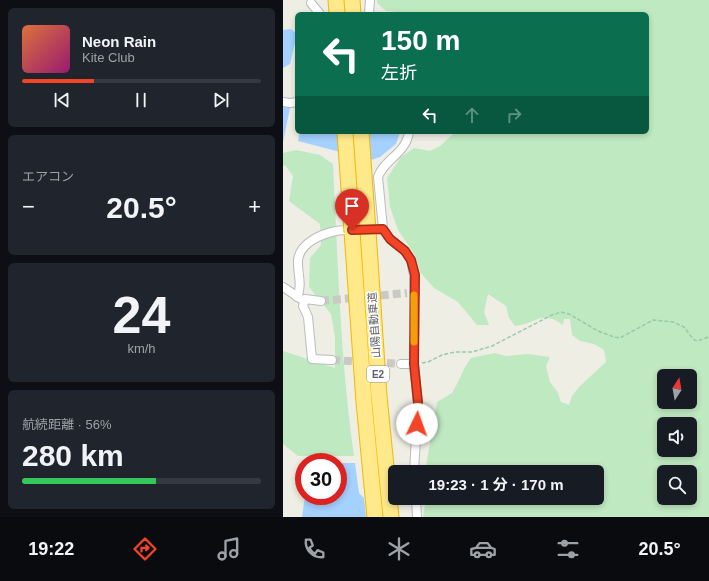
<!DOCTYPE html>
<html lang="ja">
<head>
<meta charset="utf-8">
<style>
  body { margin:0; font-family:Helvetica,"Noto Sans JP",sans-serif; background:#20242c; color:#f1f3f6; height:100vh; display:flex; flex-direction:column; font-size:15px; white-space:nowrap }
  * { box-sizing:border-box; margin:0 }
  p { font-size:13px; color:#9ea1a6 }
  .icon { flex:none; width:22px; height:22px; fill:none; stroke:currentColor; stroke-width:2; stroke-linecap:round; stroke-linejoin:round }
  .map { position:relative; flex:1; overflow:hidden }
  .drawer { display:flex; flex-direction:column; gap:8px; padding:8px; background:#0d0f14; width:283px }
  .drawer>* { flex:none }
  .banner { position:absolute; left:12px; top:12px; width:354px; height:122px; border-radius:6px; box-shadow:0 2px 6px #0003; background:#0b6e4f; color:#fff; overflow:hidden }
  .needle { width:26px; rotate:11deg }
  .fabs { position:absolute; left:374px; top:369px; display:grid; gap:8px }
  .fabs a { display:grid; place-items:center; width:40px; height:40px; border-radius:6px; background:#171b24; box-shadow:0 2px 6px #0003; font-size:20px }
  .speed { position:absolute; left:12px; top:453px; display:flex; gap:8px; font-size:20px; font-weight:700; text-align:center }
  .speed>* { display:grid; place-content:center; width:52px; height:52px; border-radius:50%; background:#171b24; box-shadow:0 2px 6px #0003; line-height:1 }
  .speed .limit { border:6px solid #d22; background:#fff; color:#111 }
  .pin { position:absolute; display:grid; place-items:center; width:34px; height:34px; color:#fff; margin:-41px -17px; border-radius:50% 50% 50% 0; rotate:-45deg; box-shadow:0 0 4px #0007 }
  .pin .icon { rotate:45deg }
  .me { position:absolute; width:44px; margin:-22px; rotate:3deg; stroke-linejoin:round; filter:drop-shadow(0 0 3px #0008) }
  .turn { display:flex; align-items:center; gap:14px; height:84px; padding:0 20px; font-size:18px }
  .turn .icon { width:52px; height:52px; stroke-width:2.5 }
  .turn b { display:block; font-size:28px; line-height:34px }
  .lanes { display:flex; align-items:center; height:38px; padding:0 20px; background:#0003; justify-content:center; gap:20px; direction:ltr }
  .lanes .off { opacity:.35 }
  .big { font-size:30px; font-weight:700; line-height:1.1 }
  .drawer .tile { flex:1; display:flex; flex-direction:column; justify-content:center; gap:6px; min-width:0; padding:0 14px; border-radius:6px; background:#20242c }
  .drawer .dial { align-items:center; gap:0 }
  .dial b { font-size:52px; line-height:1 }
  .song { display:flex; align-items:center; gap:12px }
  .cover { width:48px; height:48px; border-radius:6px; background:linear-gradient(135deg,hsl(20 70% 55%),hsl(320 70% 35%)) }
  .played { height:4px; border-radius:2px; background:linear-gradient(90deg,#f44325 30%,#363941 30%) }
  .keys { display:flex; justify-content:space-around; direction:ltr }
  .heat { display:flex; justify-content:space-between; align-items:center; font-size:22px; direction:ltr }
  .charge { height:6px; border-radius:3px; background:linear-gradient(90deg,#34c759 56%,#363941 0) }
  .trip { position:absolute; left:105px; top:465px; width:216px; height:40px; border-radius:6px; background:#171b24; box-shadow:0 2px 6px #0003; font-weight:700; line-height:40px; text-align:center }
  .tab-bar { display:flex; height:64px; justify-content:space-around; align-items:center; background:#090b0e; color:#9ea1a6 }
  .tab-bar .icon { width:28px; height:28px }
  .tab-bar .selected { color:#f44325 }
  .tab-bar b { font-size:18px; color:#f1f3f6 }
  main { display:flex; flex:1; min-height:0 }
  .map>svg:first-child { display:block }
  .green { fill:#bfe9c1; fill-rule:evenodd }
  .water { fill:#a4d1ff }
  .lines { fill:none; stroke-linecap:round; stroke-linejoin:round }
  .street-tunnel { stroke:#cacac4; stroke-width:8; stroke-dasharray:8 4; stroke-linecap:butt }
  .street-casing { stroke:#b9bbc1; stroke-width:10 }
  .highway-casing { stroke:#f3b800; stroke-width:17 }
  .path { stroke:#97caa9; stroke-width:1.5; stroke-dasharray:4 2; stroke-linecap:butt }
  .street { stroke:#fff; stroke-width:8 }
  .highway { stroke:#ffe98b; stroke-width:15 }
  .highway-bridge-casing { stroke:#f3b800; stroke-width:17; stroke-linecap:butt }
  .highway-bridge { stroke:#ffe98b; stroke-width:15 }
  .route-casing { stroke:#9f2c18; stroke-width:10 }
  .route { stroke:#f44325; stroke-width:7 }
  .slow { stroke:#f59e0b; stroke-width:7 }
  .labels { text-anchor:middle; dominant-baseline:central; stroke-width:3; stroke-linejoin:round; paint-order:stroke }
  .shield { fill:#fff; stroke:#8d8f93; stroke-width:1 }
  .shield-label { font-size:10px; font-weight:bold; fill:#5c5f65 }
  .street-label { font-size:11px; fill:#5c5f65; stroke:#fff }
</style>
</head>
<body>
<main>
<section class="drawer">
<div class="tile">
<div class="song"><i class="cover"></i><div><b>Neon Rain</b><p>Kite Club</p></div></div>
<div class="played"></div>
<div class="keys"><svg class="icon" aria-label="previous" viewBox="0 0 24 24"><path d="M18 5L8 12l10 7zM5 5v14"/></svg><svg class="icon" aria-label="pause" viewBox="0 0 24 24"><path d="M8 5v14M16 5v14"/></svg><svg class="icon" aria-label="next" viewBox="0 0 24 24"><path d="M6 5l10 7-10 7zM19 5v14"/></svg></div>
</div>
<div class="tile"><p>エアコン</p>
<div class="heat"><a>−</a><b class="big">20.5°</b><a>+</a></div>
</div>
<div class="tile dial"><b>24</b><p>km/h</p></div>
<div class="tile"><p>航続距離 · 56%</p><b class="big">280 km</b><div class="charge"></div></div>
</section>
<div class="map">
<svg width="426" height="517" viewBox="0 0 426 517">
  <rect width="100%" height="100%" fill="#efeee4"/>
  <g class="green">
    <path d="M94,0H426V517H140L143,498H314V472H144L143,466L154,402L169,393L175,382L182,367L188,358L212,353L223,356L245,354L267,357L263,366L267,382L274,391L278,402L286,405L289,396L296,387L323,362L321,350L311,344L297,341L289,335L287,319H281L280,325C258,309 253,324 232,326L226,318L223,306L205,294L201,312L206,325H194L175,302L151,288L137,272L132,255L115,230L107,207L104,178L118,157L131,148L147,151L157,146L172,132H364V14H139L103,11L94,3ZM381,376H407V402H381ZM381,424H407V450H381ZM381,472H407V498H381Z"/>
    <path d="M13,150L37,155L50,164C55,261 57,359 71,456H15L0,444V351L52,368V337L48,314L26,287L27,258L38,245L37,224L6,201L10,176L2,165L0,166V153Z"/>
  </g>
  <g class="water">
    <polygon points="8,29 14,34 7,64 0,68 0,30"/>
    <polygon points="0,106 7,108 0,142"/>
    <polygon points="17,132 117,132 113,144 97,157 88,160 15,141"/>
    <polygon points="55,463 72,463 76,493 81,498 83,517 19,517 22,496 55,496"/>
  </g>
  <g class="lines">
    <g class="street-tunnel">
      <polyline points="38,301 124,293"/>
      <polyline points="49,360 80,362"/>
      <polyline points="92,362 118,364"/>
    </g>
    <g class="street-casing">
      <g id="street">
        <polyline points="28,3 37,14"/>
        <polyline points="86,14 87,0"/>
        <polyline points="0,102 7,103 14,102"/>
        <path d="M126,132C123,154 101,159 95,177L100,229L107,239L122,251L128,260L131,275V364L135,403L131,472"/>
        <polyline points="0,287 18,299"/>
        <path d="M14,297C20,285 14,272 15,260C17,243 38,234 53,231C58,230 65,230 71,230"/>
        <polyline points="38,301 22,299 20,306 25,317 29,359 49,360"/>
        <polyline points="118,364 131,364"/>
        <polyline points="133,498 134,517"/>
      </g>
    </g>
    <g class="highway-casing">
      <g id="highway">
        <polyline points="53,0 54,14"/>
        <polyline points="69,0 70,14"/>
        <polyline points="85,231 96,396 108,517"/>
        <polyline points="69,232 81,402 92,517"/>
      </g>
    </g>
    <polyline class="path" points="139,363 145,362 159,355 172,352 189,352 209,346 269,315 278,312 286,314 315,331 331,337 337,338 370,320 390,322 401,327 410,339 414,341 426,337"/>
    <use href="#street" class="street"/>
    <use href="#highway" class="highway"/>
    <g class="highway-bridge-casing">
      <g id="highway-bridge">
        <polyline points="62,132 69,232"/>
        <polyline points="78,132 85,231"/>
      </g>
    </g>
    <use href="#highway-bridge" class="highway-bridge"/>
  </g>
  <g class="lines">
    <g class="route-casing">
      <polyline id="route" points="69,230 100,229 107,239 122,251 128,260 132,275 131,364 135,403 134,424"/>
    </g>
    <use href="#route" class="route"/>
    <polyline class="slow" points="131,342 131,295"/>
  </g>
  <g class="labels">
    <rect class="shield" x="84" y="366" width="22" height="16" rx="3"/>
    <g class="shield-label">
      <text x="95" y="374">E2</text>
    </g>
    <g class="street-label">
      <text transform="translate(91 325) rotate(-94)">山陽自動車道</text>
    </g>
  </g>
</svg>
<div class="fabs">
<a><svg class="needle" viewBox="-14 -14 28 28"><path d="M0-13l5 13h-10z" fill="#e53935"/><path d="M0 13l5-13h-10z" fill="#9ea1a6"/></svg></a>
<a><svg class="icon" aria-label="sound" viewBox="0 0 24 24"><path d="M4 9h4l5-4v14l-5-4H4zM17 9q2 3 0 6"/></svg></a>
<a><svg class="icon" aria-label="search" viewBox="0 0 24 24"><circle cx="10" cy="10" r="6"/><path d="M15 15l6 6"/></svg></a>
</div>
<div class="speed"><div class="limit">30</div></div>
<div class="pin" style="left:69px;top:230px;background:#d93025"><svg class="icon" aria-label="arrive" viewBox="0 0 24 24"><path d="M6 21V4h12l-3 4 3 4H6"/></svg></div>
<svg class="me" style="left:134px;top:424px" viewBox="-20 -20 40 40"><circle r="19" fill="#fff"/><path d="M0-13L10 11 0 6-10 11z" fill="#f44325"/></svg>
<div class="trip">19:23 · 1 分 · 170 m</div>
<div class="banner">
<div class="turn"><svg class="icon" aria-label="left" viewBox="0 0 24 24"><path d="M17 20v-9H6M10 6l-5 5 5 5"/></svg><div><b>150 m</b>左折</div></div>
<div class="lanes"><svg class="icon" aria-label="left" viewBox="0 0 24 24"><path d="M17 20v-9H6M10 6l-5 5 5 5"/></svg><svg class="icon off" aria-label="ahead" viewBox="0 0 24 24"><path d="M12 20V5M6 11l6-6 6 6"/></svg><svg class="icon off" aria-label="right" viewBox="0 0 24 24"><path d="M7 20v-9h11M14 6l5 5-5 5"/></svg></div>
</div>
</div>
</main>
<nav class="tab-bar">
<b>19:22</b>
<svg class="icon selected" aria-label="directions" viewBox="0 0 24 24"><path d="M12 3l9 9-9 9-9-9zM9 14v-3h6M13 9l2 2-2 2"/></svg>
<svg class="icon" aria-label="music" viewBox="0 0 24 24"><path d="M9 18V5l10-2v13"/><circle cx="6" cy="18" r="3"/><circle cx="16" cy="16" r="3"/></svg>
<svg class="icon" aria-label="phone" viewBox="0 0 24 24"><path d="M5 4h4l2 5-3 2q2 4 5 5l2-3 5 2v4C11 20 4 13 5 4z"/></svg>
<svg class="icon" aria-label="climate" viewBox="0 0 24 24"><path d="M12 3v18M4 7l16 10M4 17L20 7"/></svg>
<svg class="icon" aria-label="car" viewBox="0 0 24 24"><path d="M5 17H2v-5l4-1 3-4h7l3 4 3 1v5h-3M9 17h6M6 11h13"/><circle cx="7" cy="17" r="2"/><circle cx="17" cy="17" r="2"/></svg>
<svg class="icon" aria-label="filters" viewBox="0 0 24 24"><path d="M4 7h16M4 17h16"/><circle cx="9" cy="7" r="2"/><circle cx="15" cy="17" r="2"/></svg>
<b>20.5°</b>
</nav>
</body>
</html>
